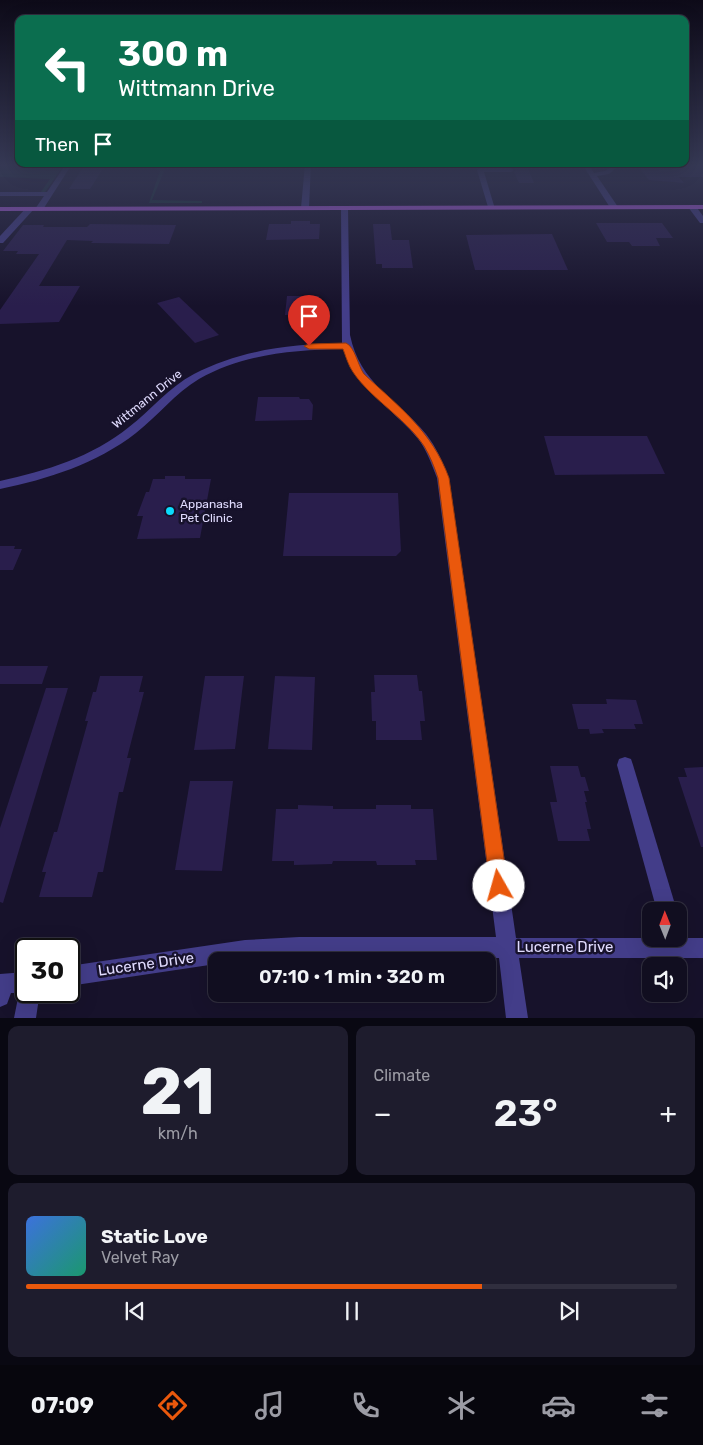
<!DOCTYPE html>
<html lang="en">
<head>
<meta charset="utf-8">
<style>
  body { margin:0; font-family:Rubik,sans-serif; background:#1e1c2d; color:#f1f3f6; height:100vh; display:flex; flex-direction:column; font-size:19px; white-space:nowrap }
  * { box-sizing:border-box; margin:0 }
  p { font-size:16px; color:#9c9ca5 }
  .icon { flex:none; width:28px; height:28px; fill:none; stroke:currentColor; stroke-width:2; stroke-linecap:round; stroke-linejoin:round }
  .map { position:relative; height:1018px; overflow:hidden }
  .panel { display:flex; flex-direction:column; gap:8px; padding:8px; background:#090812; flex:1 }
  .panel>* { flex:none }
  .top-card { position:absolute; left:15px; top:15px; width:674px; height:152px; border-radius:10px; box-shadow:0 5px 20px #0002,0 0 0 1px #302e3e; background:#0b6e4f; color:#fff; overflow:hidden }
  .needle { width:32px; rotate:359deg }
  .buttons { position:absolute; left:642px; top:902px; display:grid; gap:10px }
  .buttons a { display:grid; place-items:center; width:45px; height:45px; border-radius:10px; background:#110e20; box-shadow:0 5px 20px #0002,0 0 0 1px #302e3e; font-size:25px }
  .speed { position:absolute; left:15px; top:938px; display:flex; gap:10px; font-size:25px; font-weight:700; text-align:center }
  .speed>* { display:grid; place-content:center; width:65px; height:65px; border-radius:50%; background:#110e20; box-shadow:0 5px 20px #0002,0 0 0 1px #302e3e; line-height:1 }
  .speed .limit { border:2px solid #111; border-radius:8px; background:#fff; color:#111 }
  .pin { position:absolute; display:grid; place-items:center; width:42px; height:42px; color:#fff; margin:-51px -21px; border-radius:50% 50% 50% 0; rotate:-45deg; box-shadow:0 0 5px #0007 }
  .pin .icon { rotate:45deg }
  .me { position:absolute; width:55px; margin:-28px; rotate:353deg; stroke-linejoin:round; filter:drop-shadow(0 0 4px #0008) }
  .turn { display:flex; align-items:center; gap:18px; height:105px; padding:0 20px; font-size:22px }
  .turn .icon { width:65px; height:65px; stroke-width:2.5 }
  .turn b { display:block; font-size:35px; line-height:42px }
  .then { display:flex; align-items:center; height:48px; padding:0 20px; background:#0003; gap:10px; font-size:19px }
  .big { font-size:38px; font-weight:600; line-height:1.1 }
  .panel .tile { flex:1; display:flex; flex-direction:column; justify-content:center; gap:8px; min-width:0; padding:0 18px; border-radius:10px; background:#1e1c2d }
  .panel .dial { align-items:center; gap:0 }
  .dial b { font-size:65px; line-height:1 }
  .song { display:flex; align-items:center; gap:15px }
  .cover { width:60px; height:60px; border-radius:8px; background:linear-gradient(135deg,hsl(220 70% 55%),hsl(160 70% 35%)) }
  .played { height:5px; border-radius:2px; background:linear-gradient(90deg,#ea580c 70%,#302e3e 70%) }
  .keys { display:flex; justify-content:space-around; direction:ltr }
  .heat { display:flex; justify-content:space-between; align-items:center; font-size:28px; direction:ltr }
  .panel .tiles { flex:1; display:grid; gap:8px; grid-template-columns:1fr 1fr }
  .tile:last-child { grid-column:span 2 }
  .trip { position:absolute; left:208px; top:952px; width:288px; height:50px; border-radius:10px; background:#110e20; box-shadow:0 5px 20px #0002,0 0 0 1px #302e3e; font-weight:600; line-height:50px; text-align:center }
  .dock { display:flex; height:80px; justify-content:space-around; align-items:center; background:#07060d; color:#9c9ca5 }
  .dock .icon { width:35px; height:35px }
  .dock .on { color:#ea580c }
  .dock b { font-size:22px; color:#f1f3f6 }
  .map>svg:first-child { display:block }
  .green { fill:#153535 }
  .building { fill:#291e4c }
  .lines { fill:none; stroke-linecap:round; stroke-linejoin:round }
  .minor { fill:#433d89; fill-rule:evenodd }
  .major { fill:#c965fd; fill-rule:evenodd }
  .route { fill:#ea580c; stroke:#983908 }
  .poi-dot { fill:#0bdbfc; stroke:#17122b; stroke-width:2 }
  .labels { text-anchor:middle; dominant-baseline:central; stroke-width:5; stroke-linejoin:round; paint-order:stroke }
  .street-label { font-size:12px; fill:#e1dcff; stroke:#17122b }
  .poi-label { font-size:12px; fill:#e1dcff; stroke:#17122b; text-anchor:start }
  .near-street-label { font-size:15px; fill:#e1dcff; stroke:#17122b }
</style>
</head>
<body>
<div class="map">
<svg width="703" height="1018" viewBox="0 0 703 1018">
  <rect width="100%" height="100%" fill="#17122b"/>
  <g class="green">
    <polygon points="4,164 37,164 36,166 61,169 45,192 41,192 50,179 0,177 0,169"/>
    <polygon points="158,164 167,164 152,200 202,201 202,203 149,203 160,171 156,170"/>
  </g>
  <g class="building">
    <polygon points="85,164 106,164 90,189 69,189"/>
    <polygon points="636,164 703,164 703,177 679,177 684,183 649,180"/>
    <polygon points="512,166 527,166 534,183 519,183 514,172 516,169"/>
    <polygon points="291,221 310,221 310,224 320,224 319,239 266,240 269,224 291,224"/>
    <polygon points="596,223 662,223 673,238 656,238 660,246 632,246 629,242 607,242"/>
    <polygon points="90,224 176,225 169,244 91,243 93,241 67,240 39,286 80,286 59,322 0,324 0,310 39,254 16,254 18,251 3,251 23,225 44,225 43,227 87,227"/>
    <polygon points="373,224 390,224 392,240 409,240 413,268 382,268 382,264 376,264"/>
    <polygon points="552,234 568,270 475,270 466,235"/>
    <polygon points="287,296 319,296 318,314 285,315"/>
    <polygon points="179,297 197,314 219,335 195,343 157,303"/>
    <polygon points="258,397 299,397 300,399 309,399 313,405 312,420 255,421"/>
    <polygon points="544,436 647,436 665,474 555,475"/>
    <polygon points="165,476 185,476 185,479 211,479 200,538 137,539 143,516 137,516 146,492 149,492 153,479 165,479"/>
    <polygon points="289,493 398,493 401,551 396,556 283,556"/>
    <polygon points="0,546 15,546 14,549 22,549 13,570 0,570"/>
    <polygon points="0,666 48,666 42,684 0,684"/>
    <polygon points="374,675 417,675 419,691 422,691 425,721 420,721 422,740 376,740 376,721 372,721 371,692 375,692"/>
    <polygon points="100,676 143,676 139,692 144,692 127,758 131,758 123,792 119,792 103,872 98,872 92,897 39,897 46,872 42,872 54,832 57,832 88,721 85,721 93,692 96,692"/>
    <polygon points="205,676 244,676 235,749 194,750"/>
    <polygon points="275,676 315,677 312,750 268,749"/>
    <polygon points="46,688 68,688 3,903 0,902 0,828"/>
    <polygon points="606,699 636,700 643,724 634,724 636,729 602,729 604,733 590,734 589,729 578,729 572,704 607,704"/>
    <polygon points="550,766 578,766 581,777 585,777 589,791 584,791 587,802 585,802 591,829 587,829 590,841 558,841 550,802 557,802"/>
    <polygon points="703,767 703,847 701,847 678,777 687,777 684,768"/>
    <polygon points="190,781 233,781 222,871 175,870"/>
    <polygon points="298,805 333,806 333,809 376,809 376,805 411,805 411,809 433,809 437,860 415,860 416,865 377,865 376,861 333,861 332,864 294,865 294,861 272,861 276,809 298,809"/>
  </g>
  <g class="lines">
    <g class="minor">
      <polygon points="66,164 72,164 42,211 35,209 44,196 0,196 0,192 47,192"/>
      <polygon points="305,164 311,164 309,208 305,210 301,208"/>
      <polygon points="582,164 588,164 594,173 605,171 611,167 610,164 616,164 617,167 609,174 597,176 618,207 617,209 611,209"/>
      <polygon points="480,168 511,168 514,170 511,172 484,172 495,209 488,207 477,170"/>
      <polygon points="689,205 695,205 703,216 703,223 700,223 688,207"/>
      <path d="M341,206L348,208L350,335C360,384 396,398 426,434C436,447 443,462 449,478L516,938H703V958H519L528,1018H506L499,958L299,957L216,961V964L69,986V966L245,940L299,937H496L437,478C432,465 427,451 419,440C394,409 356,388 343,349C293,350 243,354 199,379C175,393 158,416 136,433C96,464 48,479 0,489V481C46,471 92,457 129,427C151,410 169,387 194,374C240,350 291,344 342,343Z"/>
      <polygon points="27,207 34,209 3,243 0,243 0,236"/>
      <polygon points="625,757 631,759 633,765 677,911 657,911 617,765 619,759"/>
      <polygon points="26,972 26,991 40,991 36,1018 14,1018 19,993 11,993 7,1004 0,1007 0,974"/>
    </g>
    <polygon class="major" points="703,205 703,209 0,211 0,207"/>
  </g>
  <linearGradient id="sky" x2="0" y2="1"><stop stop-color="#0d0a18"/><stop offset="0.54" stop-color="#363955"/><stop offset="1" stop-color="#363955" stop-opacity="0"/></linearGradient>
  <rect width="703" height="306" fill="url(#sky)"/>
  <path class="route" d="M346,343C355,347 358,366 364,374C399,407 432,431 449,478L508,886L505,892L499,894L493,892L490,886L438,478C434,466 430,456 424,446C405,417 365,395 350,367C347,361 345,354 343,349H309L304,346L309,344Z"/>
  <circle class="poi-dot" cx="170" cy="511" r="5"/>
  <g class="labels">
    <g class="street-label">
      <text transform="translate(147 399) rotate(-39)">Wittmann Drive</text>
    </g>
    <g class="poi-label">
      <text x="180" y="504">Appanasha<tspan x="180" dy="14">Pet Clinic</tspan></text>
    </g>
    <g class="near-street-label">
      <text x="565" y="947">Lucerne Drive</text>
      <text transform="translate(146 964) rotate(-8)">Lucerne Drive</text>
    </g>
  </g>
</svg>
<div class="buttons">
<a><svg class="needle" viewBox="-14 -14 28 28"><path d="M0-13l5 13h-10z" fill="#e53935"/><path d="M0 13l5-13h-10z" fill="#9c9ca5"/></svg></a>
<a><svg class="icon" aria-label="sound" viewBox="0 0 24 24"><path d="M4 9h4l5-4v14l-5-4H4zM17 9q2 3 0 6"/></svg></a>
</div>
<div class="speed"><div class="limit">30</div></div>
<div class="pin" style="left:309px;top:346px;background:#d93025"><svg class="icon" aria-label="arrive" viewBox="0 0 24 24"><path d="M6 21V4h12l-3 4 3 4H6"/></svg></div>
<svg class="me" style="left:499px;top:886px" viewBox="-20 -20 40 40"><circle r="19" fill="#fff"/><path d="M0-13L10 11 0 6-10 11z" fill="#ea580c"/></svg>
<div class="trip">07:10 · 1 min · 320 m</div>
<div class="top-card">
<div class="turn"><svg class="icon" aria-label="left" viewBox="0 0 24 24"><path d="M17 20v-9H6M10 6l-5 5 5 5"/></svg><div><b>300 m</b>Wittmann Drive</div></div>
<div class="then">Then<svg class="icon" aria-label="arrive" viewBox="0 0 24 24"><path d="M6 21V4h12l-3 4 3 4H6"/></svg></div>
</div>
</div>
<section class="panel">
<div class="tiles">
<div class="tile dial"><b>21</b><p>km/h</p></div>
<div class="tile"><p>Climate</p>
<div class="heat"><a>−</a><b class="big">23°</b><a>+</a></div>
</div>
<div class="tile">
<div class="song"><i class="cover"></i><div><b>Static Love</b><p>Velvet Ray</p></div></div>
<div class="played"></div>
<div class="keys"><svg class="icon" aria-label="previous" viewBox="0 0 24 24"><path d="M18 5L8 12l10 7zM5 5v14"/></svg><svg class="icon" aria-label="pause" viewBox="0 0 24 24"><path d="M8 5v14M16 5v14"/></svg><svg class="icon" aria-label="next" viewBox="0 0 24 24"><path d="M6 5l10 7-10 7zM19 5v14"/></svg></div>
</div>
</div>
</section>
<nav class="dock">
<b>07:09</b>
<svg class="icon on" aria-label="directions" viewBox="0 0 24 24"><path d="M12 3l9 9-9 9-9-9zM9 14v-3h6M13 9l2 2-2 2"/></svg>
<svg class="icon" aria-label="music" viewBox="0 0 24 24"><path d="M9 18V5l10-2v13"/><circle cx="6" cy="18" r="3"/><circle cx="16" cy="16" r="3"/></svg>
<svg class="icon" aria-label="phone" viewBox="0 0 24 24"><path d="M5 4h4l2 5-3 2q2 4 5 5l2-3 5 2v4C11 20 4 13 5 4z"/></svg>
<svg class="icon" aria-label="climate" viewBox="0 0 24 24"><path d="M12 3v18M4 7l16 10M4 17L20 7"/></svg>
<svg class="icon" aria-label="car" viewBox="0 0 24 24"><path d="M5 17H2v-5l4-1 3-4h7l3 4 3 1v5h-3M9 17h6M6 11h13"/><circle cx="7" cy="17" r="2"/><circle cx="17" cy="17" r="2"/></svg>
<svg class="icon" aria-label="filters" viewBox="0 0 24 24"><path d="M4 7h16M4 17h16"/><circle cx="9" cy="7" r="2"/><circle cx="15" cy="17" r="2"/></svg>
</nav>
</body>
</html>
